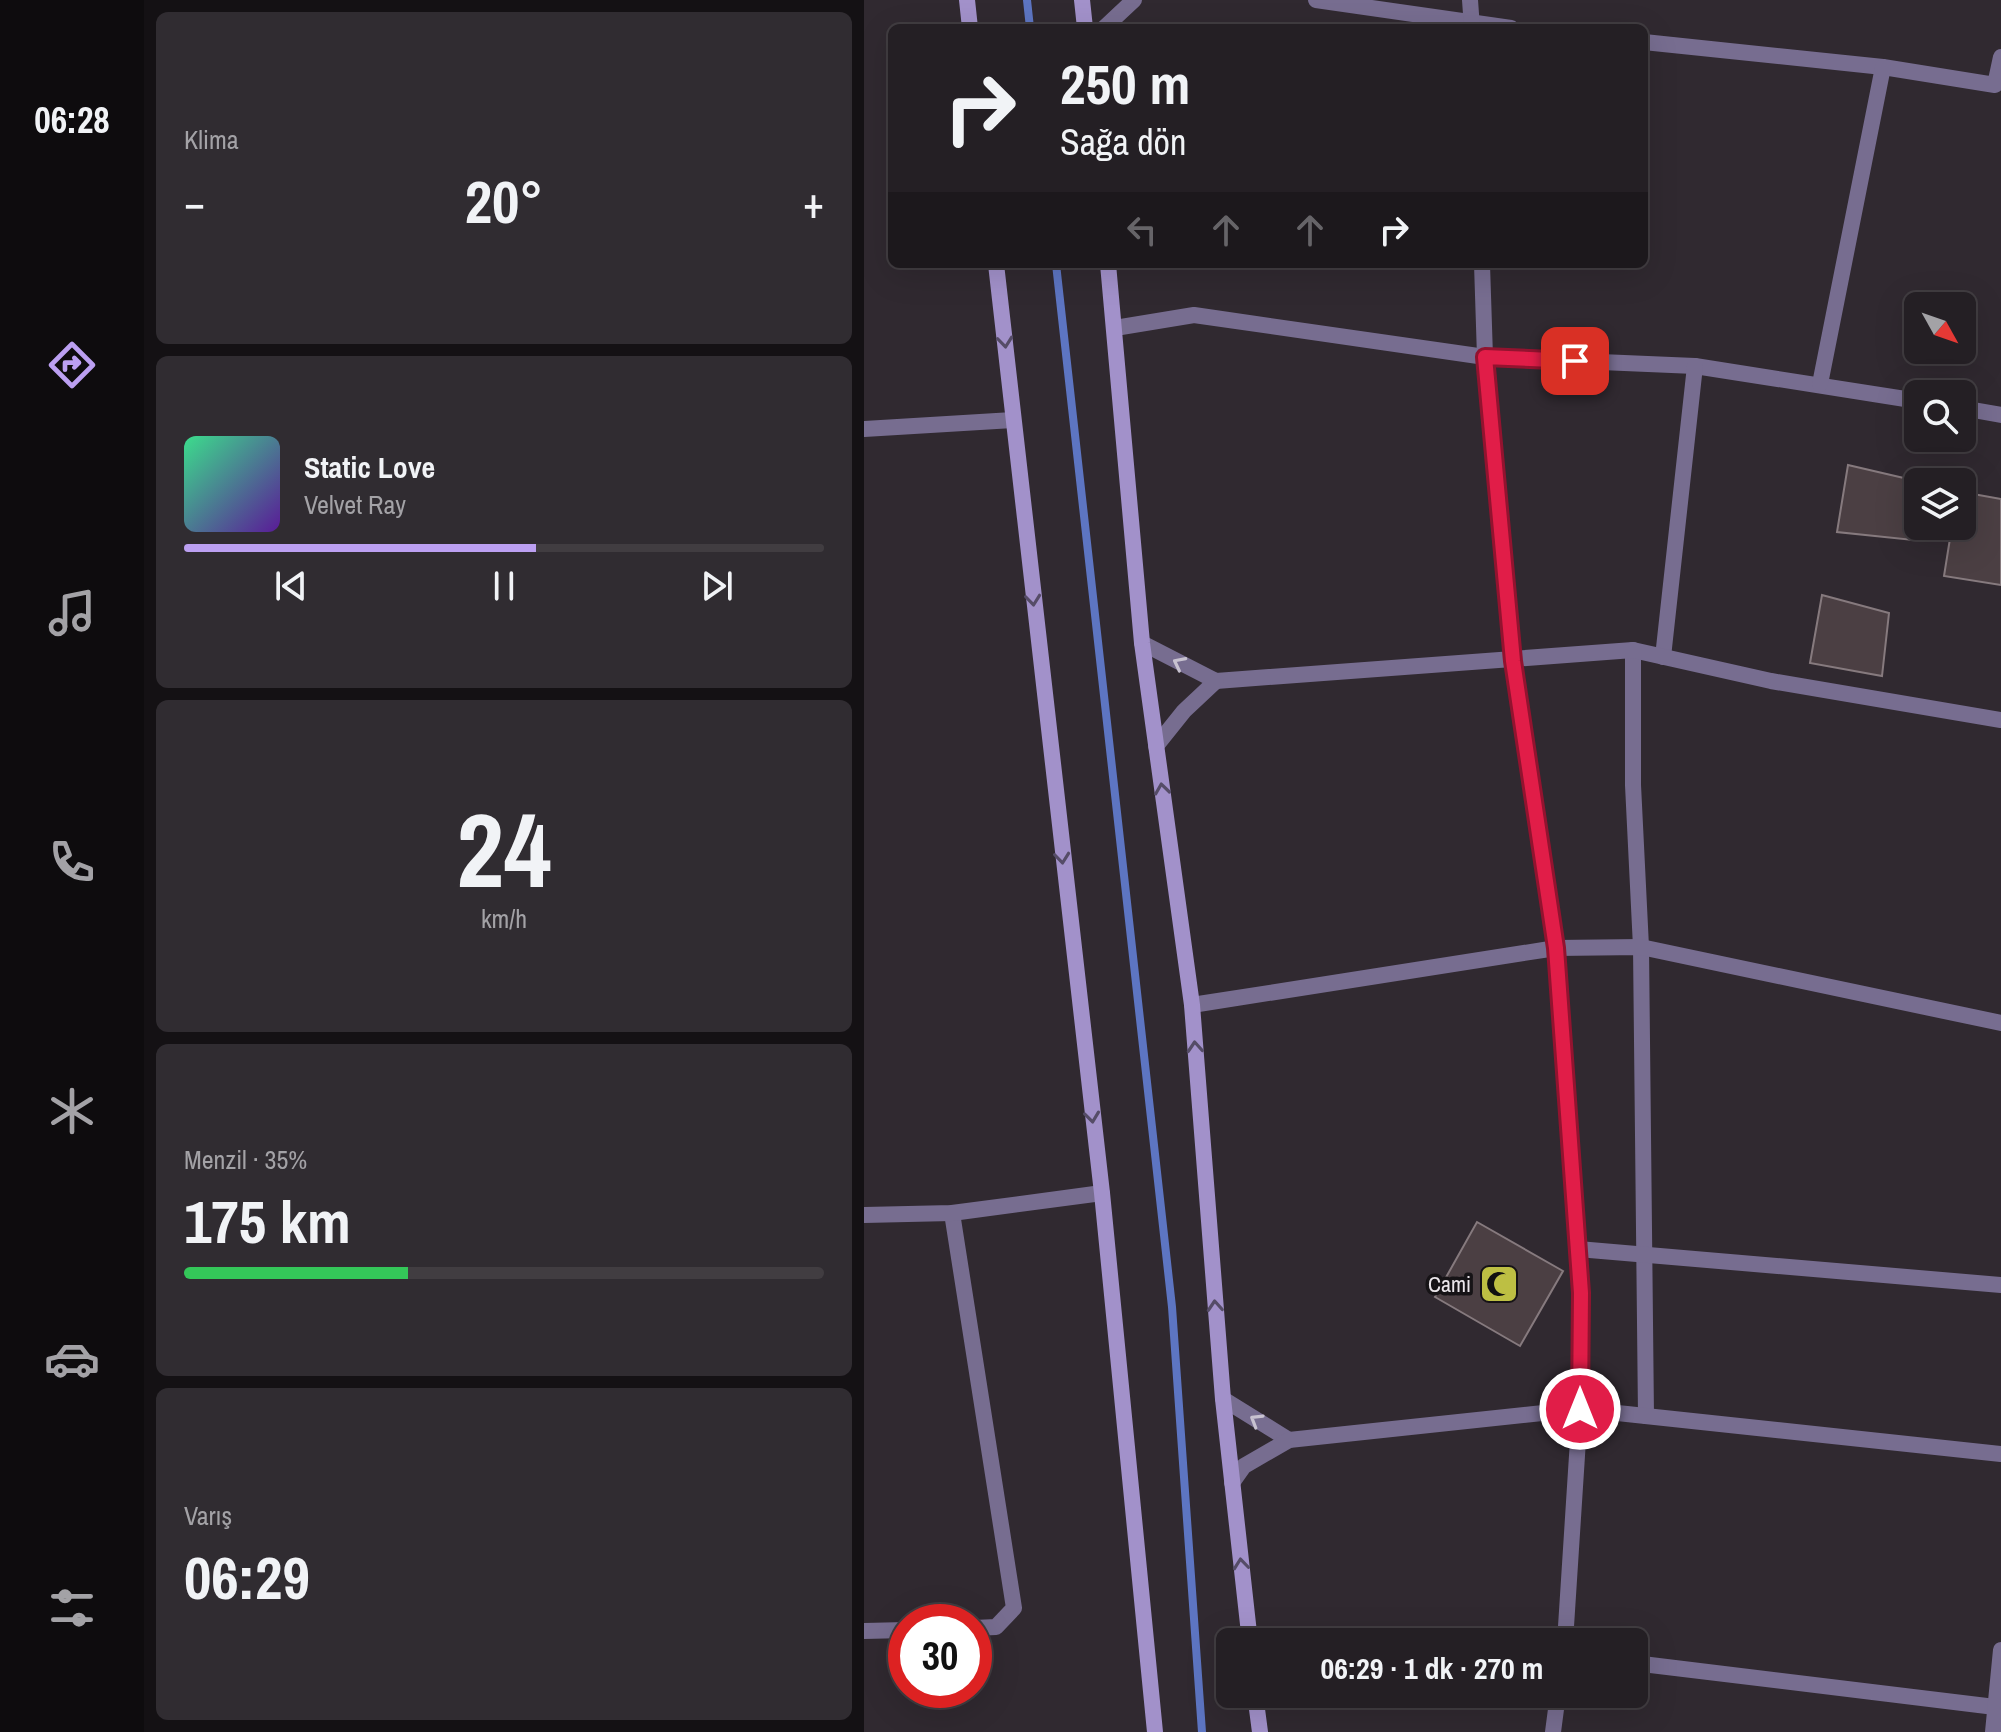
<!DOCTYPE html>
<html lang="tr">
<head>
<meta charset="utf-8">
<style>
  body { margin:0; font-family:"Archivo Narrow",sans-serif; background:#302c31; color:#f1f3f6; height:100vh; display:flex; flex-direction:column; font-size:30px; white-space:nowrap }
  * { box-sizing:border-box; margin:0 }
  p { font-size:26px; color:#a3a2a6 }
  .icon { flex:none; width:44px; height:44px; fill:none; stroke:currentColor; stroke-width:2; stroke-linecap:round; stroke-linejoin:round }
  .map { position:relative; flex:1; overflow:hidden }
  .drawer { display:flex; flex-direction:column; gap:12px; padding:12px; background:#141114; width:720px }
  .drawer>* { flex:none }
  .hud { position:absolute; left:24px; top:24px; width:760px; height:244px; border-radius:12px; box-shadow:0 8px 32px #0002,0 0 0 2px #413d41; background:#241f24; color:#f1f3f6; overflow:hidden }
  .needle { width:52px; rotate:130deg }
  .fabs { position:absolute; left:1040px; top:292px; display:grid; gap:16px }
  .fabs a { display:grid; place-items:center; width:72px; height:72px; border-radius:12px; background:#241f24; box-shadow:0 8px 32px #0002,0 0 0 2px #413d41; font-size:40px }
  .speed { position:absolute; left:24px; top:1604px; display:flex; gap:16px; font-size:40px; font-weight:700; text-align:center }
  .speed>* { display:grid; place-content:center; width:104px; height:104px; border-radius:50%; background:#241f24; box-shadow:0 8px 32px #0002,0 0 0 2px #413d41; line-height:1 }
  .speed .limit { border:12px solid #d22; background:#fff; color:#111 }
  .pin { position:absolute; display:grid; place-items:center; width:68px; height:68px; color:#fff; margin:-34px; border-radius:16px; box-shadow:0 4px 12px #0006 }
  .me { position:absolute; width:88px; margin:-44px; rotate:0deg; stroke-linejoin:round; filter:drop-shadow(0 0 6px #0008) }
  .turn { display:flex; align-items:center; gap:28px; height:168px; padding:0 40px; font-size:36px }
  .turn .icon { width:104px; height:104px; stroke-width:2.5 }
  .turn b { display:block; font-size:56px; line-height:68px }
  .lanes { display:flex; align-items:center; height:76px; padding:0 40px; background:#0003; justify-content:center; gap:40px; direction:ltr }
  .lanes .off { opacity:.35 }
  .big { font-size:60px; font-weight:700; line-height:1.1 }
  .drawer .tile { flex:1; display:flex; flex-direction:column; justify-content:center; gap:12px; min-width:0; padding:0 28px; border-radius:12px; background:#302c31 }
  .drawer .dial { align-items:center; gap:0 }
  .dial b { font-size:104px; line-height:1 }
  .song { display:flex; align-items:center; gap:24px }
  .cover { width:96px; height:96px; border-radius:12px; background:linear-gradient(135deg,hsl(150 70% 55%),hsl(270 70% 35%)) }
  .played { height:8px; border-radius:4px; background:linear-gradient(90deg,#bca0f2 55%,#413d41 55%) }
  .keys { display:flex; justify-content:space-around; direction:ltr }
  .heat { display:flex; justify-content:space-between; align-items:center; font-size:44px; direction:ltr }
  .charge { height:12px; border-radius:6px; background:linear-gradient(90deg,#34c759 35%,#413d41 0) }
  .trip { position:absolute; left:352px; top:1628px; width:432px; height:80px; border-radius:12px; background:#241f24; box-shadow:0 8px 32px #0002,0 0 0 2px #413d41; font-weight:700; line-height:80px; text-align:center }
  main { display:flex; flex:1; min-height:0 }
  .tab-bar { display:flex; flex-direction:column; width:144px; justify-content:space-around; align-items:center; background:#0e0c0e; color:#a3a2a6 }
  .tab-bar .icon { width:56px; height:56px }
  .tab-bar .active { color:#bca0f2 }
  .tab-bar b { font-size:36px; color:#f1f3f6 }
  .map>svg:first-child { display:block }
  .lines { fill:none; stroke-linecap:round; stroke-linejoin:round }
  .stream { stroke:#5d75c2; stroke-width:8 }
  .building { fill:#4b3f43; stroke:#867a7e; stroke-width:2 }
  .minor { stroke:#776d90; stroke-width:16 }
  .tertiary { stroke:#776d90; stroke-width:16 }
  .secondary { stroke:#a291ca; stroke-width:16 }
  .oneway { stroke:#554c67 }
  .oneway2 { stroke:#c8c2d0 }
  .route-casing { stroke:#92132f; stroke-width:20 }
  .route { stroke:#e11d48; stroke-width:14 }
  .labels { text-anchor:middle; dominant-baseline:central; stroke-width:7; stroke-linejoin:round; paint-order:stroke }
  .poi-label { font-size:22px; fill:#ebe6eb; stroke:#161316; text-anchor:end }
</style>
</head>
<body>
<main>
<nav class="tab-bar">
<b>06:28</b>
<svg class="icon active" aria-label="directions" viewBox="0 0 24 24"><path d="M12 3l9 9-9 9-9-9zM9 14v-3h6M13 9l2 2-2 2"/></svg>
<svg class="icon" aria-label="music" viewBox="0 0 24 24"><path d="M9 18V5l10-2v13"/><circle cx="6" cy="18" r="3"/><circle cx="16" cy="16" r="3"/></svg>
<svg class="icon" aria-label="phone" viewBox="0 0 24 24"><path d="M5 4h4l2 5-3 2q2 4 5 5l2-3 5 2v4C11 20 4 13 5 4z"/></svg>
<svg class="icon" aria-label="climate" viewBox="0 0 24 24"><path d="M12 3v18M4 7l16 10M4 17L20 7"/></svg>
<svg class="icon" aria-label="car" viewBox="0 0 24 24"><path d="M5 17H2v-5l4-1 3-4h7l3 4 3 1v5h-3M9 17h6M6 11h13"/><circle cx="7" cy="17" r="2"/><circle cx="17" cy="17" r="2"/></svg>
<svg class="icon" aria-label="filters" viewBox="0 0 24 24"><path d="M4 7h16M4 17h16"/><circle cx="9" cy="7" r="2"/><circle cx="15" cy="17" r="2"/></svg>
</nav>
<section class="drawer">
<div class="tile"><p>Klima</p>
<div class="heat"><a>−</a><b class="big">20°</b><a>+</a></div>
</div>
<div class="tile">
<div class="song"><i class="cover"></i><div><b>Static Love</b><p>Velvet Ray</p></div></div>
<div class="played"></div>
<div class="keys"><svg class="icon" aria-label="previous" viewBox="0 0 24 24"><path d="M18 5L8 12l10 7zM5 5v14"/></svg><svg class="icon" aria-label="pause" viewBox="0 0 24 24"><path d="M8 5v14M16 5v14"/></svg><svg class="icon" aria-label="next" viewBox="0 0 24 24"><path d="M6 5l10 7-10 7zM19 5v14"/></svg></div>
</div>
<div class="tile dial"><b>24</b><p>km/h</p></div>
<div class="tile"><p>Menzil · 35%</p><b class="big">175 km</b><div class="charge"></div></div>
<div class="tile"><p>Varış</p><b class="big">06:29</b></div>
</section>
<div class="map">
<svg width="1137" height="1732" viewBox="0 0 1137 1732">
  <rect width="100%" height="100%" fill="#302930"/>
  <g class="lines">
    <g class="stream">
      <polyline points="163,0 166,28"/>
      <polyline points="192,264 308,1307 338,1732"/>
    </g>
  </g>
  <g class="building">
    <polygon points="984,465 1057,482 1054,482 1054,517 1049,540 973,532"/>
    <polygon points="1098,492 1137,499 1137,585 1080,576 1088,526 1098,526"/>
    <polygon points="958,595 1025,613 1018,676 946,663"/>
    <polygon points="613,1222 699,1271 656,1346 571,1297"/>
  </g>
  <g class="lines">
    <g class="minor">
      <polyline points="452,0 647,28"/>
      <polyline points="606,0 608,28"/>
      <polyline points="240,28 270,0"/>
      <polyline points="780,42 1019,67 1131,85 1137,57"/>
      <polyline points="618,264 621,357 649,661 692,948 717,1293 716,1409 701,1642"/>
      <polyline points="251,328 330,315 621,357 831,366 1054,401"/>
      <polyline points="956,384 1019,67"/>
      <polyline points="1098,408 1137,415"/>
      <polyline points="0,429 149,420"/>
      <polyline points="769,650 769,785 777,947 782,1416"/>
      <polyline points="799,657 831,366"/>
      <polyline points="328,1005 692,948 777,947 1137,1023"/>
      <polyline points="88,1213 150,1608 132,1627 110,1628"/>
      <polyline points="0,1215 88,1213 238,1193"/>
      <polyline points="714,1249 1137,1285"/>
      <polyline points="0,1631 42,1630"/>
      <polyline points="770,1663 1131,1707"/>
      <polyline points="689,1732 694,1694"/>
    </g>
    <g class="tertiary">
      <polyline points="278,643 352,681 769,650 907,681 1137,720"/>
      <polyline points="292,746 320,711 352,681"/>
      <polyline points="359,1399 425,1440"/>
      <polyline points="368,1483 380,1466 425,1440 716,1409 1137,1454"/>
      <polyline points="1129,1732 1137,1650"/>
    </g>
    <g class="secondary">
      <polyline points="103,0 106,28"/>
      <polyline points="218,0 221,28"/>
      <polyline points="132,264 238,1193 291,1732"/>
      <polyline points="244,264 278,643 328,1005 359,1399 386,1642"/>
      <polyline points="391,1694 396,1732"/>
    </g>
  </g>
  <defs><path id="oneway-chevron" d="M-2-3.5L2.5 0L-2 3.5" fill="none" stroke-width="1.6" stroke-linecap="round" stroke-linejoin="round" transform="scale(2)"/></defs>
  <g class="oneway">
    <use href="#oneway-chevron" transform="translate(141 342) rotate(84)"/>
    <use href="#oneway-chevron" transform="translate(169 600) rotate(84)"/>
    <use href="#oneway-chevron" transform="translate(298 789) rotate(-98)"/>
    <use href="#oneway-chevron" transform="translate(198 858) rotate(84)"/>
    <use href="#oneway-chevron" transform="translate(331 1047) rotate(-94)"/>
    <use href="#oneway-chevron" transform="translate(228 1117) rotate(83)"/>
    <use href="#oneway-chevron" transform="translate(351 1306) rotate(-94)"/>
    <use href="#oneway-chevron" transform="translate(377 1564) rotate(-96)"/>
  </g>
  <g class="oneway2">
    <use href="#oneway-chevron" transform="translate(315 663) rotate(-153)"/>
    <use href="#oneway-chevron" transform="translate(392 1420) rotate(-149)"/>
  </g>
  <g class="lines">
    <g class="route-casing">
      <polyline id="route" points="711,361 621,357 649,661 692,948 717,1293 716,1409"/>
    </g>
    <use href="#route" class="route"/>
  </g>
  <defs>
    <g id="mosque-square" transform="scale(2)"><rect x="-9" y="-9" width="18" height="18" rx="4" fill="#bdbf43" stroke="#161316"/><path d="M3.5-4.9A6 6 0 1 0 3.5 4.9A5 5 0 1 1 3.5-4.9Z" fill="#111"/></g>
  </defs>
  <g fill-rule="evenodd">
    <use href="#mosque-square" x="635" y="1284"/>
  </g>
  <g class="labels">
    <g class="poi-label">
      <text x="607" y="1284">Cami</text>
    </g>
  </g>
</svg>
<div class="fabs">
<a><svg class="needle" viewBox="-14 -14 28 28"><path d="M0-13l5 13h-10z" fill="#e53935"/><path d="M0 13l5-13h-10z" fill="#a3a2a6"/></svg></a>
<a><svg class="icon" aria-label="search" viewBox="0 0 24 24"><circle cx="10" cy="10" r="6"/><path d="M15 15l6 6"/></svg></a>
<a><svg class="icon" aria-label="layers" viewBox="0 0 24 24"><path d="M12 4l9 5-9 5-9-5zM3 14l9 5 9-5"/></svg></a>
</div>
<div class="speed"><div class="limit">30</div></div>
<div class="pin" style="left:711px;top:361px;background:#d93025"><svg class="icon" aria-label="arrive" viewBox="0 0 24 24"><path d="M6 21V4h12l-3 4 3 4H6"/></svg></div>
<svg class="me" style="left:716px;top:1409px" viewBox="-20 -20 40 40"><circle r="17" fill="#e11d48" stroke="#fff" stroke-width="3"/><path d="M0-11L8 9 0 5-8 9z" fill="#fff"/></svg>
<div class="trip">06:29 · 1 dk · 270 m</div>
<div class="hud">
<div class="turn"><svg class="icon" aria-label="right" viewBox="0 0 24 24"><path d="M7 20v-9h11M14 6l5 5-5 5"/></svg><div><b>250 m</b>Sağa dön</div></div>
<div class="lanes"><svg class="icon off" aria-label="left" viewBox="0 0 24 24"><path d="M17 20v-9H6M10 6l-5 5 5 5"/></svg><svg class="icon off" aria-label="ahead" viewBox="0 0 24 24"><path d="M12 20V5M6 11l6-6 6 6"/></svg><svg class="icon off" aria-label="ahead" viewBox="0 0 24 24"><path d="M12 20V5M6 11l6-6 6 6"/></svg><svg class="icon" aria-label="right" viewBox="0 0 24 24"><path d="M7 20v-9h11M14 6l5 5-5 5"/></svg></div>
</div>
</div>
</main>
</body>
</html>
